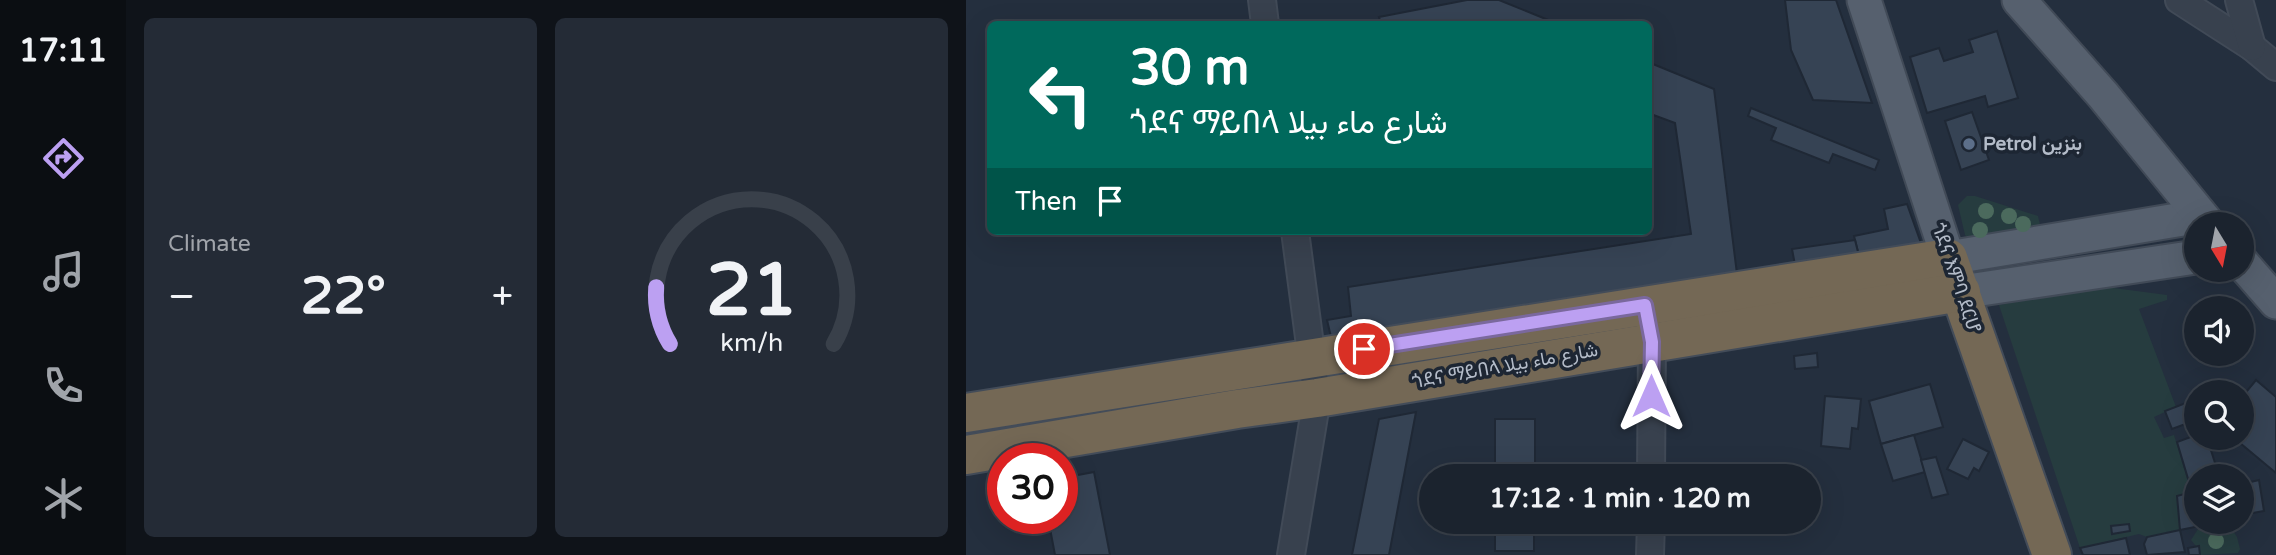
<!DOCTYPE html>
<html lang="en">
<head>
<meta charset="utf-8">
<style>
  body { margin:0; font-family:"Varela Round",Vazirmatn,"Noto Sans Ethiopic",sans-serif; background:#242b36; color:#f1f3f6; height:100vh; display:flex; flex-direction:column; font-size:26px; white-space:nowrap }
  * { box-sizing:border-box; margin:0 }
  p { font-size:23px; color:#a0a4aa }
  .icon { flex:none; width:38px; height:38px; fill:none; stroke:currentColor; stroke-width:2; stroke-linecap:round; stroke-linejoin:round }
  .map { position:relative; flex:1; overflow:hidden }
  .side { display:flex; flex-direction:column; gap:18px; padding:18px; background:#0f1319; width:840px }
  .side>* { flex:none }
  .guide { position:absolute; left:21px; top:21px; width:665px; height:214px; border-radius:10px; box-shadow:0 7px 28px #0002,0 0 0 2px #39404a; background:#00695c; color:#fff; overflow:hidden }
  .needle { width:46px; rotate:170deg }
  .tools { position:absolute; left:1218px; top:212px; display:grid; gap:14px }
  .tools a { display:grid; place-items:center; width:70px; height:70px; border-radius:50%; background:#1b232e; box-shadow:0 7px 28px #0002,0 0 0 2px #39404a; font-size:35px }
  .speed { position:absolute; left:21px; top:443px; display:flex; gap:14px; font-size:35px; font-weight:700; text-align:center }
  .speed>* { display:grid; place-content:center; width:91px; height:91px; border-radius:50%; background:#1b232e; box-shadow:0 7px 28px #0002,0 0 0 2px #39404a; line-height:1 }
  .speed .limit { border:10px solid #d22; background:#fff; color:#111 }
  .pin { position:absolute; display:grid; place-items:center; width:60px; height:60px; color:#fff; margin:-30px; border:4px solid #fff; border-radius:50%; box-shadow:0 2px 7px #0007 }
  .me { position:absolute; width:77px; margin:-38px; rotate:0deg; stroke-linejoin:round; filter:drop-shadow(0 0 5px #0008) }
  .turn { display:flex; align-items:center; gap:24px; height:147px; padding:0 28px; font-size:32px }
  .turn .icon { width:91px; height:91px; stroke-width:2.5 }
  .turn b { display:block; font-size:49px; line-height:60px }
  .then { display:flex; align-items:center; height:66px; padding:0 28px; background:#0003; gap:14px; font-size:26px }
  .big { font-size:52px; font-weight:700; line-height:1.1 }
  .side .card { flex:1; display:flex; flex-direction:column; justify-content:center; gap:10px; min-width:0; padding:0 24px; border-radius:10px; background:#242b36 }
  .side .dial { align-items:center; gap:0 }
  .dial svg { height:182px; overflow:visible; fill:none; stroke:#39404a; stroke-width:7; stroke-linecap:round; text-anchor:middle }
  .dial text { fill:#f1f3f6; stroke:none }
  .heat { display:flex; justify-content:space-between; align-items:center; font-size:38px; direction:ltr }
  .side .tiles { flex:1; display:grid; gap:18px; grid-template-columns:repeat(2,1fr) }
  .trip { position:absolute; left:453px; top:464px; width:402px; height:70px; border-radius:35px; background:#1b232e; box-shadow:0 7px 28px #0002,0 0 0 2px #39404a; font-weight:700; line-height:70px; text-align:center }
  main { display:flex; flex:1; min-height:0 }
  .tab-bar { display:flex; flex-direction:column; width:126px; justify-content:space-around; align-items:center; background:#0b0e12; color:#a0a4aa }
  .tab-bar .icon { width:49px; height:49px }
  .tab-bar .active { color:#bca0f2 }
  .tab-bar b { font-size:32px; color:#f1f3f6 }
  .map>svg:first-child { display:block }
  .green { fill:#263c3f }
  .building { fill:#364354; stroke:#1f2835; stroke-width:2 }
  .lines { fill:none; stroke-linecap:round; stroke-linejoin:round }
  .minor-casing { stroke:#414a57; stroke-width:30 }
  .major-casing { stroke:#414a57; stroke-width:37 }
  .highway-casing { stroke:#434c59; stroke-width:42 }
  .minor { stroke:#38414e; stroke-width:26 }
  .major { stroke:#56606e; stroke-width:33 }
  .highway { stroke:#746855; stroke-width:38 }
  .tree { fill:#4b6a5d }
  .route-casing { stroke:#7a689d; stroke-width:18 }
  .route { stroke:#bca0f2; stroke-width:12 }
  .service-dot { fill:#5c6f8a; stroke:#1d2633; stroke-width:2.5 }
  .labels { text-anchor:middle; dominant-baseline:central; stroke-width:7; stroke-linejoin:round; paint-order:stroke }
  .poi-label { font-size:19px; font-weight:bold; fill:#b4bcc9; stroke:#1d2633; text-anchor:start }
  .street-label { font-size:19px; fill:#b4bcc9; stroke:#1d2633 }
</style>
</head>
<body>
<main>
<nav class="tab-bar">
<b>17:11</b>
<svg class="icon active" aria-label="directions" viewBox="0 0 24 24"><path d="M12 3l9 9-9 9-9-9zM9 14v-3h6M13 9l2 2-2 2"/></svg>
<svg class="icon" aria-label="music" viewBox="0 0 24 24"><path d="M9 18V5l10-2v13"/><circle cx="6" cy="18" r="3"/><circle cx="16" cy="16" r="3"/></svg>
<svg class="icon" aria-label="phone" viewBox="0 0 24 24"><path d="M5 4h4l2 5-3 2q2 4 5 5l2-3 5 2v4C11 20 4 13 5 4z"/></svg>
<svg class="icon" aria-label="climate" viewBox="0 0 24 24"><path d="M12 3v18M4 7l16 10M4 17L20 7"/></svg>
</nav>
<section class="side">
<div class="tiles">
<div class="card"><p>Climate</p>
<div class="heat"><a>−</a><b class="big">22°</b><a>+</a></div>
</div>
<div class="card dial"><svg viewBox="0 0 100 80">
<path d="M14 69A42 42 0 1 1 86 69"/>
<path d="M14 69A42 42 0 0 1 8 44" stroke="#bca0f2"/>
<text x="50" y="56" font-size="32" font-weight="700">21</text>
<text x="50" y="72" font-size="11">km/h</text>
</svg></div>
</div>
</section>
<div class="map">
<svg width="1310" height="555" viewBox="0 0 1310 555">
  <rect width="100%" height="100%" fill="#242f3e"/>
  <g class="green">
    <polygon points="1001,196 1009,196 1072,216 1075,229 1003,239 999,235 992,205"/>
    <polygon points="1140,287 1201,295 1201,300 1173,309 1210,407 1188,417 1198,438 1208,435 1222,481 1228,479 1229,491 1211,496 1214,530 1181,537 1173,534 1114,548 1033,305"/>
    <polygon points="1261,522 1271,537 1274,549 1272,553 1234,555 1233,547 1230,546 1225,540 1234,526"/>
  </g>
  <g class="building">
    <polygon points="501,0 533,0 592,24 415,24 413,17"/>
    <polygon points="819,0 870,0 906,103 847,100 825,50"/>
    <polygon points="1031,31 1052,98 1022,107 1019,96 961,113 944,57 973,48 978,61 1007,52 1003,40"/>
    <polygon points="682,62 748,89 771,274 365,337 361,320 385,316 382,287 725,234 709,123 682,113"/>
    <polygon points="785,108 913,160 909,170 867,154 863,163 805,140 810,128 782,116"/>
    <polygon points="1006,112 1023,160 995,170 979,121"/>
    <polygon points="941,204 956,246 893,256 888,236 922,229 918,209"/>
    <polygon points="889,240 893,256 829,265 826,249"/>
    <polygon points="851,353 852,367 829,369 828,356"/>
    <polygon points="1290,380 1310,397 1310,473 1268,438 1276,438 1276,397"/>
    <polygon points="964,384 977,427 915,444 903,401"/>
    <polygon points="859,396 895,399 892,429 886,428 884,449 855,446"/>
    <polygon points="1230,399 1230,418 1227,419 1230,431 1225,433 1222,423 1206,429 1199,411"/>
    <polygon points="450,412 423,555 386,555 413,419"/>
    <rect x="529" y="419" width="40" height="57"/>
    <polygon points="948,435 959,472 927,481 915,444"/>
    <polygon points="1230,435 1230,438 1241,438 1251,469 1230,476 1223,482 1211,442"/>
    <polygon points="997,439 1023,452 1013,471 1008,468 1002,479 981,469"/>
    <polygon points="970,457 982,494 966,498 955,460"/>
    <polygon points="128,472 144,555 89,555 82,518 96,518 96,478"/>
    <polygon points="1293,480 1298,511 1281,514 1276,484"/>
    <polygon points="1276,483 1281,517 1276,518"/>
    <polygon points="1229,491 1230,522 1234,522 1234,526 1214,530 1211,496"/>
    <rect x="529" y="522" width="39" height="29"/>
    <polygon points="1234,522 1259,522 1234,526"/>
    <polygon points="1163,524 1164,531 1146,534 1145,526"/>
    <polygon points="1214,530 1219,552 1181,555 1178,544 1181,537"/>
    <polygon points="1160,538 1164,555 1117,555 1114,548"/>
    <polygon points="1233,546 1234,555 1223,555 1222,548"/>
  </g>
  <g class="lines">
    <g class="minor-casing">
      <g id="minor">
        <polyline points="296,0 299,24"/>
        <polyline points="1213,0 1286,47 1310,67"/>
        <polyline points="1273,0 1286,47"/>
        <polyline points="683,327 686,342 685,476"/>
        <polyline points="325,555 351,398 329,231"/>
        <polyline points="684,555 685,522"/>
      </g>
    </g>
    <g class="major-casing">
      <g id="major">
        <polyline points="898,0 982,258 1235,216"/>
        <polyline points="1053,0 1137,95 1242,224"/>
        <polyline points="1276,263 1310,302"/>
        <polyline points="995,292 1230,257"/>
      </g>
    </g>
    <g class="highway-casing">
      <g id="highway">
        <polyline points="0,413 982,258 1086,555"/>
        <polyline points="0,455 271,409 351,398 995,292"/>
      </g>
    </g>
    <use href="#minor" class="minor"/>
    <use href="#major" class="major"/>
    <use href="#highway" class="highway"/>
  </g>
  <g class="tree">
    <circle cx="1020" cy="211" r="8"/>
    <circle cx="1043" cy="216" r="8"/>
    <circle cx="1057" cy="224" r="8"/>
    <circle cx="1014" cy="230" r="8"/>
    <circle cx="1250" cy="541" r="8"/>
  </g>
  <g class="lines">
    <g class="route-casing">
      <polyline id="route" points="398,349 679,305 686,342 685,396"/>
    </g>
    <use href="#route" class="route"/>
  </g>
  <circle class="service-dot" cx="1003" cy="144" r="7"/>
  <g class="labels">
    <g class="poi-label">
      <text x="1017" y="144">Petrol بنزين</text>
    </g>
    <g class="street-label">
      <text transform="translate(990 278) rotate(71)">ጎደና እምባ ደርሆ</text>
      <text transform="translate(539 366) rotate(-10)">ጎደና ማይበላ شارع ماء بيلا</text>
    </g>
  </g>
</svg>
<div class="tools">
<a><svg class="needle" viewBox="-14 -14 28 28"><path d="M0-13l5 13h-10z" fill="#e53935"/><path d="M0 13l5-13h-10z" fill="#a0a4aa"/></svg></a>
<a><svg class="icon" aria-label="sound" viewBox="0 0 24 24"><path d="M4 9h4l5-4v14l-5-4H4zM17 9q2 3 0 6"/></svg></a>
<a><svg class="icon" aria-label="search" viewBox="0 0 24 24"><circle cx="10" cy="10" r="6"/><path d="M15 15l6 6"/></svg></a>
<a><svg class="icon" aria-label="layers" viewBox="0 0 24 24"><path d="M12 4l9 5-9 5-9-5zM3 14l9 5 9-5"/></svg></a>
</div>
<div class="speed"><div class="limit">30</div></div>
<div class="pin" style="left:398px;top:349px;background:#d93025"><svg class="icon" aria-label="arrive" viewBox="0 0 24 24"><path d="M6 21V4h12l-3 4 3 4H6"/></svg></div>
<svg class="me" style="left:685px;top:396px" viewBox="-20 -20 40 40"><path d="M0-17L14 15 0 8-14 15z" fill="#bca0f2" stroke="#fff" stroke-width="4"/></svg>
<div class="trip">17:12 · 1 min · 120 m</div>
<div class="guide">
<div class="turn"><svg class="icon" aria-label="left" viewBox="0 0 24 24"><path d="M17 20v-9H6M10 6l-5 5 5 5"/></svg><div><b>30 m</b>ጎደና ማይበላ شارع ماء بيلا</div></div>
<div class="then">Then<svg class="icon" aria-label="arrive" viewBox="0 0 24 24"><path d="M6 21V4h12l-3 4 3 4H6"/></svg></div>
</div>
</div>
</main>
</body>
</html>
